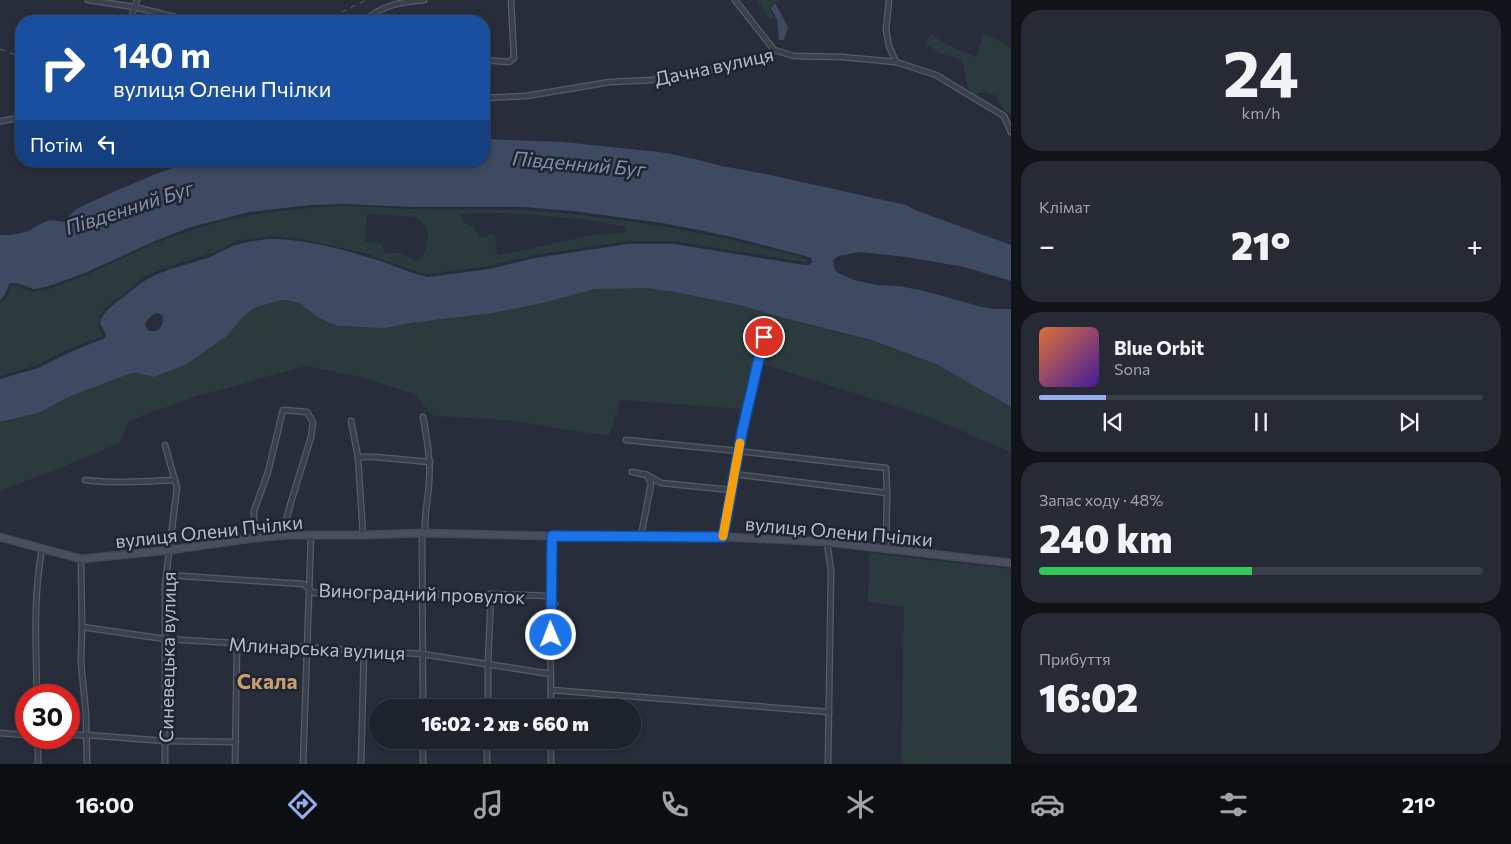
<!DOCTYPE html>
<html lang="uk">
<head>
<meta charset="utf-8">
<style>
  body { margin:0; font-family:Commissioner,sans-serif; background:#252a34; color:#f1f3f6; height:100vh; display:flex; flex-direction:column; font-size:19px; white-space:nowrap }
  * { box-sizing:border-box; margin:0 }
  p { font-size:16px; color:#a0a4a9 }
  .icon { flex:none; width:28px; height:28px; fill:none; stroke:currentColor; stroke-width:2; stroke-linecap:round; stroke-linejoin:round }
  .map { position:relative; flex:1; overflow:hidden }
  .drawer { display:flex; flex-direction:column; gap:10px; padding:10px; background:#101318; width:500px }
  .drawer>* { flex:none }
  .hud { position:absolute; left:15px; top:15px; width:475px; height:152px; border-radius:20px; box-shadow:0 2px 8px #0003,0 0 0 1px #3b3f48; background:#1a4fa0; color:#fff; overflow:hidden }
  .speed { position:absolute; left:15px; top:684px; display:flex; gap:10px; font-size:25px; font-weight:700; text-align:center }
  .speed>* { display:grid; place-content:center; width:65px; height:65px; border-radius:50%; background:#1d222c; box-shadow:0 2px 8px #0003,0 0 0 1px #3b3f48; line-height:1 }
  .speed .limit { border:8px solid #d22; background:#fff; color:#111 }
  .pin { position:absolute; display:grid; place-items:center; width:42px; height:42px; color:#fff; margin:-21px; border:2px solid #fff; border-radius:50%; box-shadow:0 1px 5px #0007 }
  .me { position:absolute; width:55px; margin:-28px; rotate:359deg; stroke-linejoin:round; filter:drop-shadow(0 0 4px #0008) }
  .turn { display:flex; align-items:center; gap:18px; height:105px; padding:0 15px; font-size:22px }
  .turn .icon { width:65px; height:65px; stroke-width:2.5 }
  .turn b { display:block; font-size:35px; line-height:42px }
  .then { display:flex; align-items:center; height:48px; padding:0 15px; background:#0003; gap:10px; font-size:19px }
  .big { font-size:38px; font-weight:800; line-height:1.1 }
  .drawer .widget { flex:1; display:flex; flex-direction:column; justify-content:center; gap:8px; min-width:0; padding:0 18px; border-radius:20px; background:#252a34 }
  .drawer .dial { align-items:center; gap:0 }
  .dial b { font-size:65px; line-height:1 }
  .song { display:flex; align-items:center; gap:15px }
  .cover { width:60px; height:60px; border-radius:8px; background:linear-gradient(135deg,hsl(20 70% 55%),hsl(260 70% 35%)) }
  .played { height:5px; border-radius:2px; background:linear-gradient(90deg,#95aeed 15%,#3b3f48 15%) }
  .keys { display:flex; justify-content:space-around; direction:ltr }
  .heat { display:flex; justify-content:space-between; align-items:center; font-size:28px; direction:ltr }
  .charge { height:8px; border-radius:4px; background:linear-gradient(90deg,#34c759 48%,#3b3f48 0) }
  .trip { position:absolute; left:369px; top:699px; width:272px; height:50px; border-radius:25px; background:#1d222c; box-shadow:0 2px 8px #0003,0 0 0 1px #3b3f48; font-weight:800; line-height:50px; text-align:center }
  .dock { display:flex; height:80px; justify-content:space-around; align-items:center; background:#0c0e12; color:#a0a4a9 }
  .dock .icon { width:35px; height:35px }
  .dock .selected { color:#95aeed }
  .dock b { font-size:22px; color:#f1f3f6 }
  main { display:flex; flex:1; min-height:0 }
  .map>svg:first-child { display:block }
  .green { fill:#2a3a3d; fill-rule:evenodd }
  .water { fill:#3e4a62; fill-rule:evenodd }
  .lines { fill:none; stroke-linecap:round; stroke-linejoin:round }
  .street-casing { stroke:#555b67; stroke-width:7 }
  .secondary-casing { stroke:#434955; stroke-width:9 }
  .street { stroke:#3a404c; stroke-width:4.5 }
  .secondary { stroke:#494f5e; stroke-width:6 }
  .rail { stroke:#5d6372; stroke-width:1; stroke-dasharray:5 5; stroke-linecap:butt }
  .route-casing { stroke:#114b97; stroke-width:12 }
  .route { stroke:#1a73e8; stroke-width:9 }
  .slow { stroke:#f59e0b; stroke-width:9 }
  .labels { text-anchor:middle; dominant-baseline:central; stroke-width:5; stroke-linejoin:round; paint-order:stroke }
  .street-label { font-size:19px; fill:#b6bbc7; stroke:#1f2531 }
  .water-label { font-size:20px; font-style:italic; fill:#818eab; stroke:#1f2531 }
  .quarter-label { font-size:21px; font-weight:bold; fill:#c99f6f; stroke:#1f2531 }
</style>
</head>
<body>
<main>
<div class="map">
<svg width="1011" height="764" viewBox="0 0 1011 764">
  <rect width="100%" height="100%" fill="#272d3b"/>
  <g class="green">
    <polygon points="757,0 779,0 779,3 774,2 770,9 773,16 770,20"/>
    <polygon points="931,34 946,44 976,57 984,34 997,39 1011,48 1011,114 1004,110 996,96 986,92 973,94 968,88 962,59 941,54 926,44"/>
    <path d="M343,206L413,209L523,210L573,214L662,226L732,240L798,256L809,261L804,262L792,260L674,241H628L535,255L488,266L428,274L420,273L371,255L301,239L272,236L237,241L215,252L169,266L144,277L121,297L110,304L99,316L98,326L103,336L67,350L37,365L0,376V303L7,297L11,286C20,285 28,293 37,291C48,290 59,285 70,281C100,270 127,255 157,243C219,217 276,209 343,206ZM496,213C540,215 583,218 626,227V232L593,235L499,255L495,251L497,244L493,233L482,238L472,226L463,222L461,214ZM367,214L416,217L428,229C428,241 428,253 417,261L400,253H385L381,244L365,241Z"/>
    <polygon points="607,288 647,288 675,292 739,305 779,317 855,335 936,364 1011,407 1011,452 926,416 760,363 743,409 620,400 609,436 506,420 433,416 414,394 361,377 306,366 191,398 129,421 120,443 57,469 0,491 0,422 38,413 73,395 129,374 137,373 155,377 187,364 228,335 242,318 254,308 278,301 286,300 299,303 319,318 337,326 345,327 390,327 410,323 493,313 543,303 585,291"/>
    <polygon points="869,553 1011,569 1011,764 901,764 904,607 868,602"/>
  </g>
  <g class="water">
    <polygon points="775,3 788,27 784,40 779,40 777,20 771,8"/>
    <path d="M484,139L563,142L660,152L695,159L722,166L766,174L906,205L915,210L1011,245V281L964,267L906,257L860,252L839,256L835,258L833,261L835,270L838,273L854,280L876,285L899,286L924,291L982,307L994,309H1011V407L936,364L868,339L780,317L739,305L675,292L647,288L594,289L543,303L493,313L410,323L386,328L337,326L319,318L299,303L286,300L278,301L254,308L242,318L228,335L187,364L154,377L137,373L129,374L73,395L38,413L0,422V379L38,368L68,353L105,338L106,335L100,323C104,308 120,301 131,291C154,271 176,268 204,259C216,256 226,247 239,244C249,242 261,239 273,239C301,239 343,249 370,258C390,263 408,273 428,277L489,269L535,258L628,244H674L804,265H809L812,262L811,258L809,257L732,237L699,230L662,223L573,211L523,207H413L343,204L311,205L249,212L188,228L155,241L85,273L46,287L34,289L17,283H10L4,296L0,300V235H12L29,231L40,224L50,220L64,222L74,211L80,207C118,190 154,173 194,161H484ZM158,313L162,315C164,320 162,328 157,331H149L145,326C146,320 152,314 158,313Z"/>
  </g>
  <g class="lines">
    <g class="street-casing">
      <g id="street">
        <polyline points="88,0 134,7 192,21"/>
        <polyline points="735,0 774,50"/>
        <polyline points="889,0 886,30 889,46 896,62"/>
        <polyline points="130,21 137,0"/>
        <polyline points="280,21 281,20"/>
        <path d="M364,21C383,5 400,2 424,0"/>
        <polyline points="774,50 794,56 842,57 896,62 936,75 1004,116 1011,132"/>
        <polyline points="484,60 509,62 514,58 511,0"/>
        <polyline points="484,98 526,96 610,82 652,80 738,65 770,55 774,50"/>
        <polyline points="0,121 21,118"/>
        <path d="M423,417C427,439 431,461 429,483C428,500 424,516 425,534"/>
        <polyline points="351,421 358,457 363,535"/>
        <polyline points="626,440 738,451 886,468 887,493 886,548"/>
        <polyline points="165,445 177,488 165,585 165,764"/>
        <polyline points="358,457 375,457 430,462"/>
        <polyline points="632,472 647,475 661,483 731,490"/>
        <polyline points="734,474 887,493"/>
        <path d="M85,480C115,484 144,481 175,480"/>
        <polyline points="422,533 423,708"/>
        <polyline points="641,536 651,484 647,475"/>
        <polyline points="723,537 740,440 764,337"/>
        <polyline points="254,538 254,511 268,472 283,410 307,412 313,422 311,437 291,502 285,525 288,535"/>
        <polyline points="827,542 831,571 828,764"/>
        <polyline points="81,559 82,627 81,663 86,714 87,764"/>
        <polyline points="167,575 303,584 314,593 421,592 458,597 491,594 550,596 555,604"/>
        <polyline points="82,627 165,639 422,654 551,674"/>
        <polyline points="551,690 829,712"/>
        <path d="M37,695C36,646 33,597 42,549"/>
        <polyline points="488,708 488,664 491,594"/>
        <polyline points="551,708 550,596 551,536"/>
        <polyline points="0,733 26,735"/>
        <polyline points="69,735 87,735 165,741 236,742"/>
        <polyline points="38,738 38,764"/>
        <polyline points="423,740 423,764"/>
        <polyline points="235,764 237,643"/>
        <polyline points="303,764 311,536"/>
        <polyline points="361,764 364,651"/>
        <polyline points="487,764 487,740"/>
        <polyline points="551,764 551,740"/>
      </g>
    </g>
    <g class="secondary-casing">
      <polyline id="secondary" points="0,537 81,559 170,550 254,538 288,535 363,535 422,533 551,536 726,537 827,542 1011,563"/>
    </g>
    <use href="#street" class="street"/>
    <use href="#secondary" class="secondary"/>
    <g class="rail">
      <polyline points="324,21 366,0"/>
      <polyline points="0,49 21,57"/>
    </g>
  </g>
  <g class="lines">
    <g class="route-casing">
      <polyline id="route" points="551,635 552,536 723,537 742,432 764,337"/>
    </g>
    <use href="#route" class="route"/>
    <polyline class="slow" points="723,536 740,443"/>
  </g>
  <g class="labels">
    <g class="street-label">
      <text transform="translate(714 66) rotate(-12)">Дачна вулиця</text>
      <text transform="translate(209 531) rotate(-6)">вулиця Олени Пчілки</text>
      <text transform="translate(839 531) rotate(5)">вулиця Олени Пчілки</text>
      <text transform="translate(422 593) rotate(2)">Виноградний провулок</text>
      <text transform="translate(317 648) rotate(3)">Млинарська вулиця</text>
      <text transform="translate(167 657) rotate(-89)">Синевецька вулиця</text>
    </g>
    <g class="water-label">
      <text transform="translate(579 163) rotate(5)">Південний Буг</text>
      <text transform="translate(129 207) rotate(-18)">Південний Буг</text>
    </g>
    <g class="quarter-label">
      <text x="267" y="680">Скала</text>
    </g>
  </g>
</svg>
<div class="speed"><div class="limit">30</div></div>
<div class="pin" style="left:764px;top:337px;background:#d93025"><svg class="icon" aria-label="arrive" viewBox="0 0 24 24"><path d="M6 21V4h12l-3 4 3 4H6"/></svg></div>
<svg class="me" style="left:551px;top:635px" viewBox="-20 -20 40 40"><circle r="17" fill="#1a73e8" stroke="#fff" stroke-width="3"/><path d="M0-11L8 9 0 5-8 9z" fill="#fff"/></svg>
<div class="trip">16:02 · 2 хв · 660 m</div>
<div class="hud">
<div class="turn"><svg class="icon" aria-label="right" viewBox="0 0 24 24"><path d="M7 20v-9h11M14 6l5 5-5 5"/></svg><div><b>140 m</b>вулиця Олени Пчілки</div></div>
<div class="then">Потім<svg class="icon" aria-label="left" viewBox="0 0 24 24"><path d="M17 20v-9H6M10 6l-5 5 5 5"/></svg></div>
</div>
</div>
<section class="drawer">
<div class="widget dial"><b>24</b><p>km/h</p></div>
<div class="widget"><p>Клімат</p>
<div class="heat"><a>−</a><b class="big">21°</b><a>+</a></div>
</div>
<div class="widget">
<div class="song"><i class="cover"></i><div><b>Blue Orbit</b><p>Sona</p></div></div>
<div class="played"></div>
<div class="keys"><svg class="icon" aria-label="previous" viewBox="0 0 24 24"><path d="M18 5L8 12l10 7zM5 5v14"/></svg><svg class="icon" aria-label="pause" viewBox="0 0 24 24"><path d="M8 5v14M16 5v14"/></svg><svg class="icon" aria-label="next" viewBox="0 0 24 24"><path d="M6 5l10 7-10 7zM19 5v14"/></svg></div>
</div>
<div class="widget"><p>Запас ходу · 48%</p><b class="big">240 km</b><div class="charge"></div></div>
<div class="widget"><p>Прибуття</p><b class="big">16:02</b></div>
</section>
</main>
<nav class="dock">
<b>16:00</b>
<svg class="icon selected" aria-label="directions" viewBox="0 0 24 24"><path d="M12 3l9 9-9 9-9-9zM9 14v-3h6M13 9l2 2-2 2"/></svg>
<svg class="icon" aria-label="music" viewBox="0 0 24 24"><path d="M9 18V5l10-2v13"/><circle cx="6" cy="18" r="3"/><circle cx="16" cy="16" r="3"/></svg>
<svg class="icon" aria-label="phone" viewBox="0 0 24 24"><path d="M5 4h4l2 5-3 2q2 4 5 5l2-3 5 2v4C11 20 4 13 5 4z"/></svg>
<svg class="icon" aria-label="climate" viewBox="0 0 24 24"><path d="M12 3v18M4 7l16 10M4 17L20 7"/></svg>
<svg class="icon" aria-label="car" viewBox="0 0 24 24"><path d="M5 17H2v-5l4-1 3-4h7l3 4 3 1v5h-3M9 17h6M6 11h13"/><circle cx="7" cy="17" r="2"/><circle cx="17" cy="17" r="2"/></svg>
<svg class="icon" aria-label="filters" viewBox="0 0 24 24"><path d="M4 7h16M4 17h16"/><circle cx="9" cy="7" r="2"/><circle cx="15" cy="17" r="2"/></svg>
<b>21°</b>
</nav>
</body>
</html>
